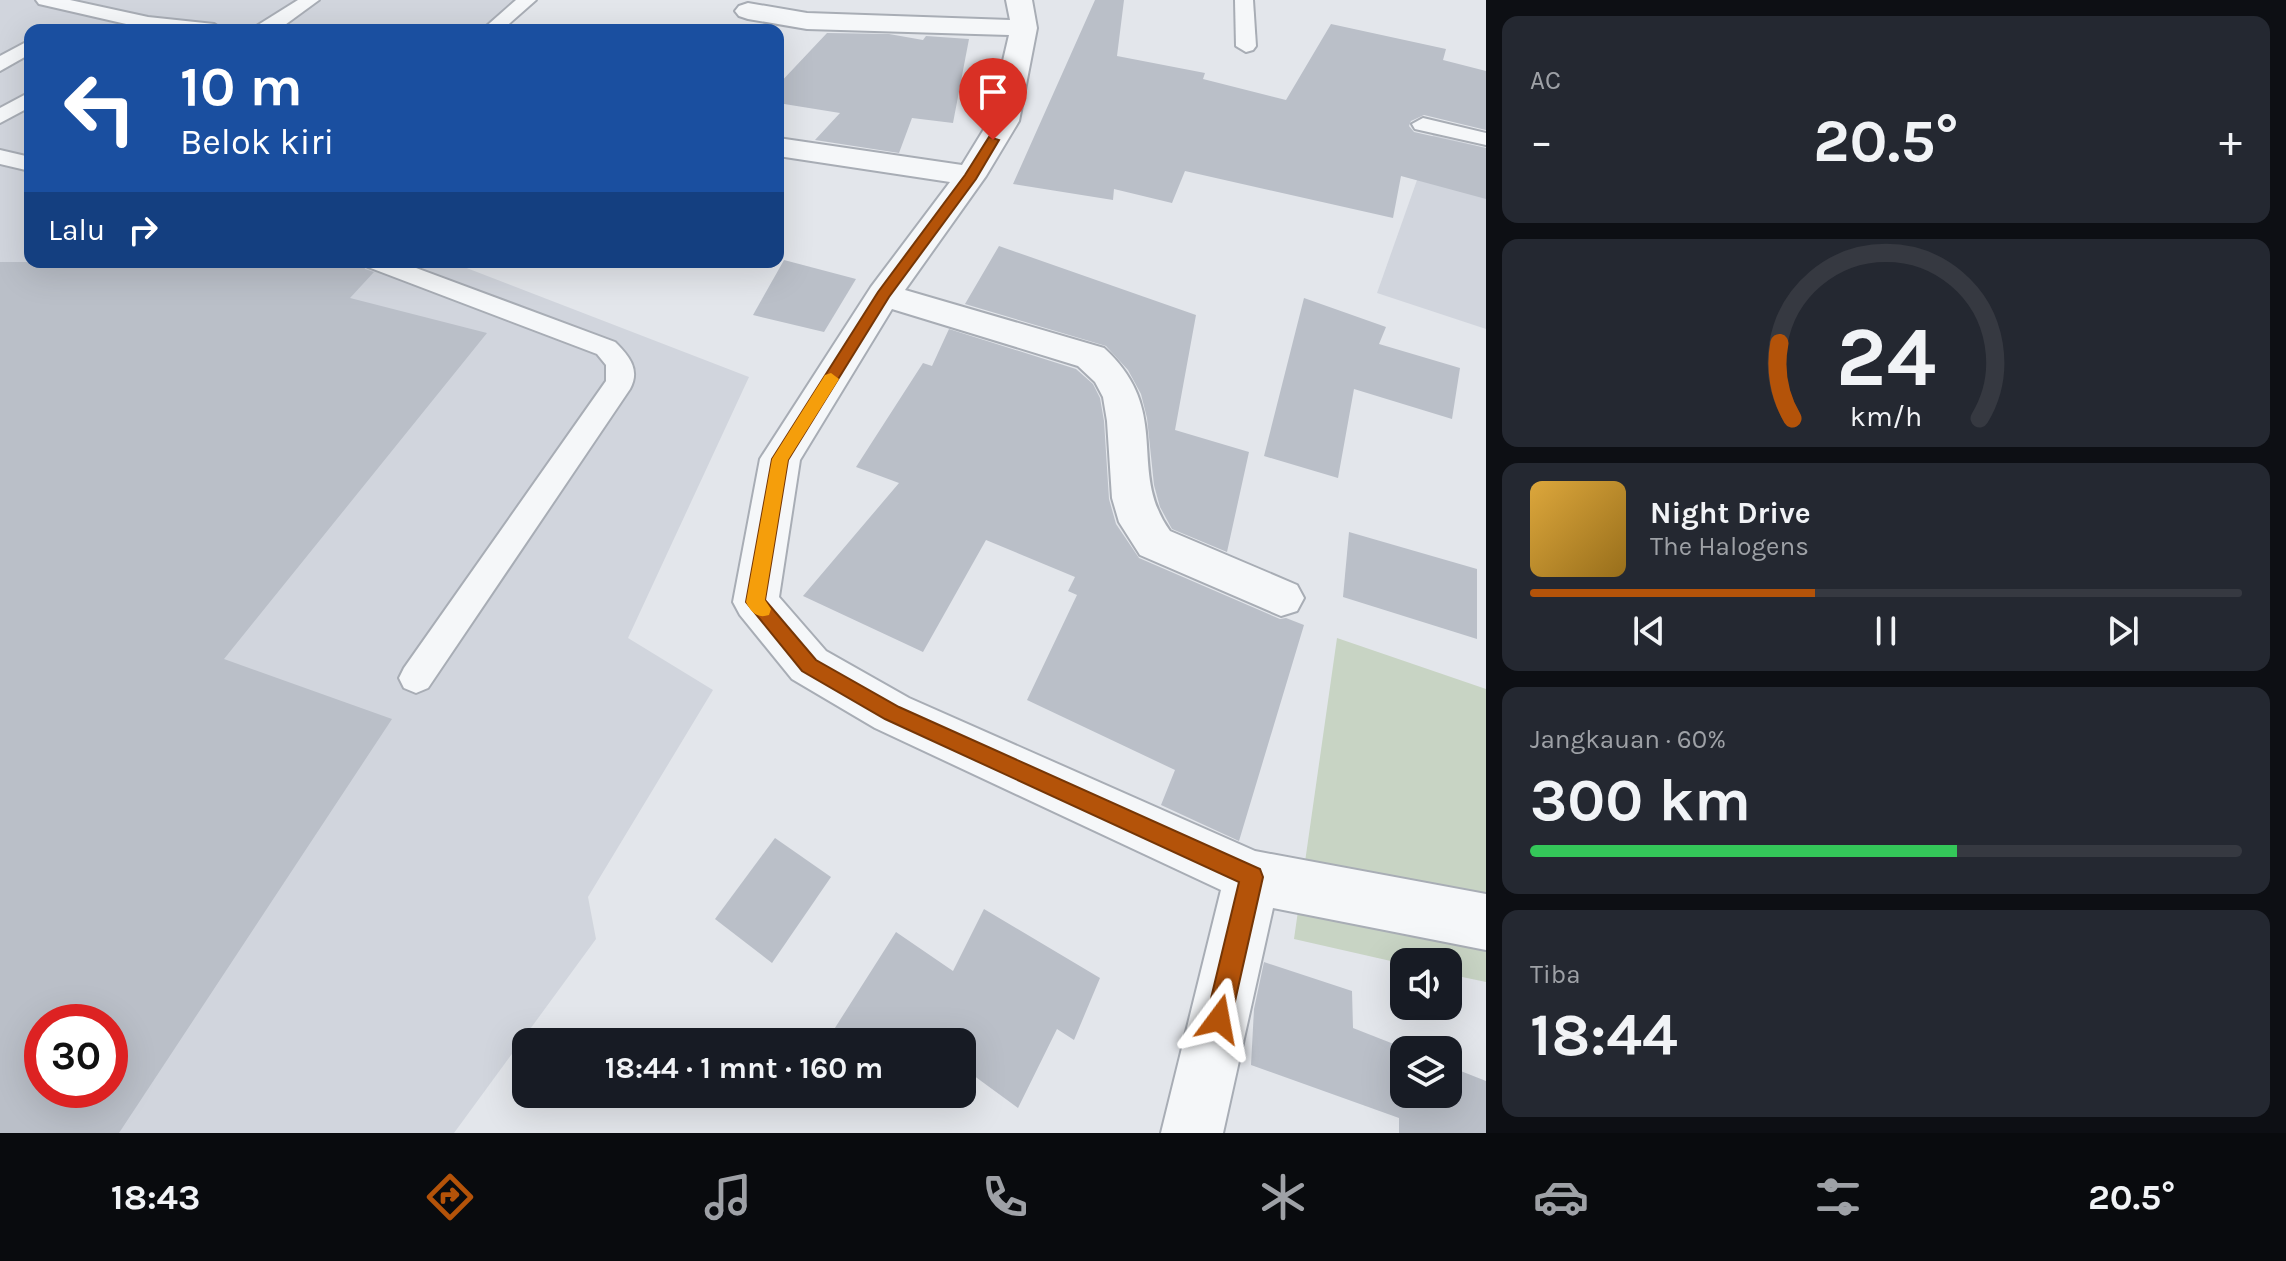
<!DOCTYPE html>
<html lang="id">
<head>
<meta charset="utf-8">
<style>
  body { margin:0; font-family:Karla,sans-serif; background:#242831; color:#f1f3f6; height:100vh; display:flex; flex-direction:column; font-size:30px; white-space:nowrap }
  * { box-sizing:border-box; margin:0 }
  p { font-size:26px; color:#9ea1a6 }
  .icon { flex:none; width:44px; height:44px; fill:none; stroke:currentColor; stroke-width:2; stroke-linecap:round; stroke-linejoin:round }
  .map { position:relative; flex:1; overflow:hidden }
  .sheet { display:flex; flex-direction:column; gap:16px; padding:16px; background:#0d0f14; width:800px }
  .sheet>* { flex:none }
  .top-card { position:absolute; left:24px; top:24px; width:760px; height:244px; border-radius:16px; box-shadow:0 8px 32px #0002; background:#1a4fa0; color:#fff; overflow:hidden }
  .tools { position:absolute; left:1390px; top:948px; display:grid; gap:16px }
  .tools a { display:grid; place-items:center; width:72px; height:72px; border-radius:16px; background:#171b24; box-shadow:0 8px 32px #0002; font-size:40px }
  .speed { position:absolute; left:24px; top:1004px; display:flex; gap:16px; font-size:40px; font-weight:700; text-align:center }
  .speed>* { display:grid; place-content:center; width:104px; height:104px; border-radius:50%; background:#171b24; box-shadow:0 8px 32px #0002; line-height:1 }
  .speed .limit { border:12px solid #d22; background:#fff; color:#111 }
  .pin { position:absolute; display:grid; place-items:center; width:68px; height:68px; color:#fff; margin:-82px -34px; border-radius:50% 50% 50% 0; rotate:-45deg; box-shadow:0 0 8px #0007 }
  .pin .icon { rotate:45deg }
  .me { position:absolute; width:88px; margin:-44px; rotate:13deg; stroke-linejoin:round; filter:drop-shadow(0 0 6px #0008) }
  .turn { display:flex; align-items:center; gap:28px; height:168px; padding:0 24px; font-size:36px }
  .turn .icon { width:104px; height:104px; stroke-width:2.5 }
  .turn b { display:block; font-size:56px; line-height:68px }
  .then { display:flex; align-items:center; height:76px; padding:0 24px; background:#0003; gap:16px; font-size:30px }
  .big { font-size:60px; font-weight:700; line-height:1.1 }
  .sheet .tile { flex:1; display:flex; flex-direction:column; justify-content:center; gap:12px; min-width:0; padding:0 28px; border-radius:16px; background:#242831 }
  .sheet .dial { align-items:center; gap:0 }
  .dial svg { height:208px; overflow:visible; fill:none; stroke:#363941; stroke-width:7; stroke-linecap:round; text-anchor:middle }
  .dial text { fill:#f1f3f6; stroke:none }
  .song { display:flex; align-items:center; gap:24px }
  .cover { width:96px; height:96px; border-radius:12px; background:linear-gradient(135deg,hsl(40 70% 55%),hsl(40 70% 35%)) }
  .played { height:8px; border-radius:4px; background:linear-gradient(90deg,#b45309 40%,#363941 40%) }
  .keys { display:flex; justify-content:space-around; direction:ltr }
  .heat { display:flex; justify-content:space-between; align-items:center; font-size:44px; direction:ltr }
  .charge { height:12px; border-radius:6px; background:linear-gradient(90deg,#34c759 60%,#363941 0) }
  .trip { position:absolute; left:512px; top:1028px; width:464px; height:80px; border-radius:16px; background:#171b24; box-shadow:0 8px 32px #0002; font-weight:700; line-height:80px; text-align:center }
  .menu { display:flex; height:128px; justify-content:space-around; align-items:center; background:#090b0e; color:#9ea1a6 }
  .menu .icon { width:56px; height:56px }
  .menu .current { color:#b45309 }
  .menu b { font-size:36px; color:#f1f3f6 }
  main { display:flex; flex:1; min-height:0 }
  .map>svg:first-child { display:block }
  .built { fill:#d1d5dd; fill-rule:evenodd }
  .green { fill:#c8d4c4 }
  .building { fill:#babfc8; fill-rule:evenodd }
  .lines { fill:none; stroke-linecap:round; stroke-linejoin:round }
  .service-casing { stroke:#a8adb5; stroke-width:4 }
  .minor-casing { stroke:#a8adb5; stroke-width:4 }
  .service { fill:#f5f7f9; fill-rule:evenodd }
  .minor { fill:#f5f7f9; fill-rule:evenodd }
  .route { fill:#b45309; stroke:#753606; stroke-width:2 }
  .slow { fill:#f59e0b }
</style>
</head>
<body>
<main>
<div class="map">
<svg width="1486" height="1133" viewBox="0 0 1486 1133">
  <rect width="100%" height="100%" fill="#e3e6eb"/>
  <g class="built">
    <path d="M0,0H523L487,30H30V262H451L749,377L628,638L713,690L588,897L596,939L454,1133H0ZM42,1022H110V1090H42Z"/>
    <polygon points="1433,135 1486,148 1486,329 1377,293"/>
  </g>
  <polygon class="green" points="1337,638 1486,689 1486,982 1448,974 1448,962 1404,964 1294,939"/>
  <g class="building">
    <polygon points="1095,0 1124,0 1117,56 1205,73 1203,79 1286,100 1331,24 1446,49 1443,60 1486,71 1486,130 1424,115 1411,121 1409,126 1414,132 1486,148 1486,199 1401,176 1393,218 1185,171 1172,203 1114,189 1113,200 1013,184"/>
    <polygon points="827,33 889,34 923,40 926,36 969,39 953,123 912,118 899,153 815,140 840,113 778,103 778,85"/>
    <polygon points="999,246 1196,315 1175,430 1249,452 1227,552 1172,529 1160,507 1154,485 1147,418 1141,394 1128,370 1106,346 965,304"/>
    <polygon points="784,260 856,279 824,332 753,315"/>
    <path d="M0,262H362L365,269L374,272L350,298L487,333L224,659L392,719L119,1133H0ZM42,1022H110V1090H42Z"/>
    <polygon points="1304,298 1386,327 1379,344 1460,368 1452,419 1354,389 1338,478 1264,456"/>
    <polygon points="949,329 1076,369 1093,384 1100,398 1104,421 1109,499 1116,524 1139,558 1280,619 1286,618 1304,625 1239,841 1161,805 1175,770 1027,700 1077,595 1068,591 1075,577 986,540 923,652 803,596 899,483 856,467 923,363 932,366"/>
    <polygon points="1349,532 1477,569 1477,639 1343,597"/>
    <polygon points="775,838 831,877 772,963 715,919"/>
    <polygon points="984,909 1100,978 1074,1040 1057,1029 1018,1108 962,1067 962,1042 826,1042 896,932 953,971"/>
    <polygon points="1264,962 1352,991 1353,1028 1409,1050 1404,1050 1404,1094 1448,1094 1448,1066 1486,1081 1486,1133 1399,1133 1399,1118 1251,1065 1254,1009"/>
  </g>
  <g class="lines">
    <g class="service-casing">
      <g id="service">
        <polygon points="36,0 70,0 148,17 214,24 223,30 148,29 39,4"/>
        <polygon points="298,0 319,0 278,30 250,30"/>
        <polygon points="516,0 536,0 502,30 482,30"/>
        <polygon points="1235,0 1253,0 1256,46 1253,50 1246,52 1236,46"/>
        <polygon points="30,40 30,54 0,71 0,56"/>
        <polygon points="30,92 30,107 0,123 0,108"/>
        <polygon points="1423,118 1486,133 1486,145 1415,129 1412,124"/>
        <polygon points="0,150 30,157 30,171 0,164"/>
        <path d="M365,262H400L615,342C628,355 641,369 630,389L428,688L416,693L404,688L399,678L404,668L606,381V365L597,354L368,267Z"/>
      </g>
    </g>
    <g class="minor-casing">
      <path id="minor" d="M1006,0H1032L1037,28L1019,121L986,176L905,290L1104,348C1174,412 1126,470 1170,531L1297,585L1304,598L1297,611L1281,616L1140,555L1119,522L1112,498L1107,421L1103,397L1095,382L1078,366L892,309L800,460L779,597L826,651L909,698L1255,851L1486,894V950L1273,908L1223,1133H1161L1221,890L875,728L792,679L740,615L733,602L760,459L871,287L950,182L778,156V138L962,165L989,121L1009,35L807,29L748,19L739,16L735,11L739,6L748,3L807,13L1010,20Z"/>
    </g>
    <use href="#service" class="service"/>
    <use href="#minor" class="minor"/>
  </g>
  <polygon class="route" points="989,137 999,140 976,179 889,297 788,460 765,600 816,660 899,707 1260,869 1263,877 1231,1019 1227,1028 1219,1031 1210,1028 1206,1019 1239,882 885,719 802,671 746,602 772,459 878,292 965,175"/>
  <path class="slow" d="M831,373L839,379L788,460L765,600L771,609L769,615C757,619 751,612 746,602L772,459L825,375Z"/>
</svg>
<div class="tools">
<a><svg class="icon" aria-label="sound" viewBox="0 0 24 24"><path d="M4 9h4l5-4v14l-5-4H4zM17 9q2 3 0 6"/></svg></a>
<a><svg class="icon" aria-label="layers" viewBox="0 0 24 24"><path d="M12 4l9 5-9 5-9-5zM3 14l9 5 9-5"/></svg></a>
</div>
<div class="speed"><div class="limit">30</div></div>
<div class="pin" style="left:993px;top:140px;background:#d93025"><svg class="icon" aria-label="arrive" viewBox="0 0 24 24"><path d="M6 21V4h12l-3 4 3 4H6"/></svg></div>
<svg class="me" style="left:1219px;top:1019px" viewBox="-20 -20 40 40"><path d="M0-17L14 15 0 8-14 15z" fill="#b45309" stroke="#fff" stroke-width="4"/></svg>
<div class="trip">18:44 · 1 mnt · 160 m</div>
<div class="top-card">
<div class="turn"><svg class="icon" aria-label="left" viewBox="0 0 24 24"><path d="M17 20v-9H6M10 6l-5 5 5 5"/></svg><div><b>10 m</b>Belok kiri</div></div>
<div class="then">Lalu<svg class="icon" aria-label="right" viewBox="0 0 24 24"><path d="M7 20v-9h11M14 6l5 5-5 5"/></svg></div>
</div>
</div>
<section class="sheet">
<div class="tile"><p>AC</p>
<div class="heat"><a>−</a><b class="big">20.5°</b><a>+</a></div>
</div>
<div class="tile dial"><svg viewBox="0 0 100 80">
<path d="M14 69A42 42 0 1 1 86 69"/>
<path d="M14 69A42 42 0 0 1 9 40" stroke="#b45309"/>
<text x="50" y="56" font-size="32" font-weight="700">24</text>
<text x="50" y="72" font-size="11">km/h</text>
</svg></div>
<div class="tile">
<div class="song"><i class="cover"></i><div><b>Night Drive</b><p>The Halogens</p></div></div>
<div class="played"></div>
<div class="keys"><svg class="icon" aria-label="previous" viewBox="0 0 24 24"><path d="M18 5L8 12l10 7zM5 5v14"/></svg><svg class="icon" aria-label="pause" viewBox="0 0 24 24"><path d="M8 5v14M16 5v14"/></svg><svg class="icon" aria-label="next" viewBox="0 0 24 24"><path d="M6 5l10 7-10 7zM19 5v14"/></svg></div>
</div>
<div class="tile"><p>Jangkauan · 60%</p><b class="big">300 km</b><div class="charge"></div></div>
<div class="tile"><p>Tiba</p><b class="big">18:44</b></div>
</section>
</main>
<nav class="menu">
<b>18:43</b>
<svg class="icon current" aria-label="directions" viewBox="0 0 24 24"><path d="M12 3l9 9-9 9-9-9zM9 14v-3h6M13 9l2 2-2 2"/></svg>
<svg class="icon" aria-label="music" viewBox="0 0 24 24"><path d="M9 18V5l10-2v13"/><circle cx="6" cy="18" r="3"/><circle cx="16" cy="16" r="3"/></svg>
<svg class="icon" aria-label="phone" viewBox="0 0 24 24"><path d="M5 4h4l2 5-3 2q2 4 5 5l2-3 5 2v4C11 20 4 13 5 4z"/></svg>
<svg class="icon" aria-label="climate" viewBox="0 0 24 24"><path d="M12 3v18M4 7l16 10M4 17L20 7"/></svg>
<svg class="icon" aria-label="car" viewBox="0 0 24 24"><path d="M5 17H2v-5l4-1 3-4h7l3 4 3 1v5h-3M9 17h6M6 11h13"/><circle cx="7" cy="17" r="2"/><circle cx="17" cy="17" r="2"/></svg>
<svg class="icon" aria-label="filters" viewBox="0 0 24 24"><path d="M4 7h16M4 17h16"/><circle cx="9" cy="7" r="2"/><circle cx="15" cy="17" r="2"/></svg>
<b>20.5°</b>
</nav>
</body>
</html>
